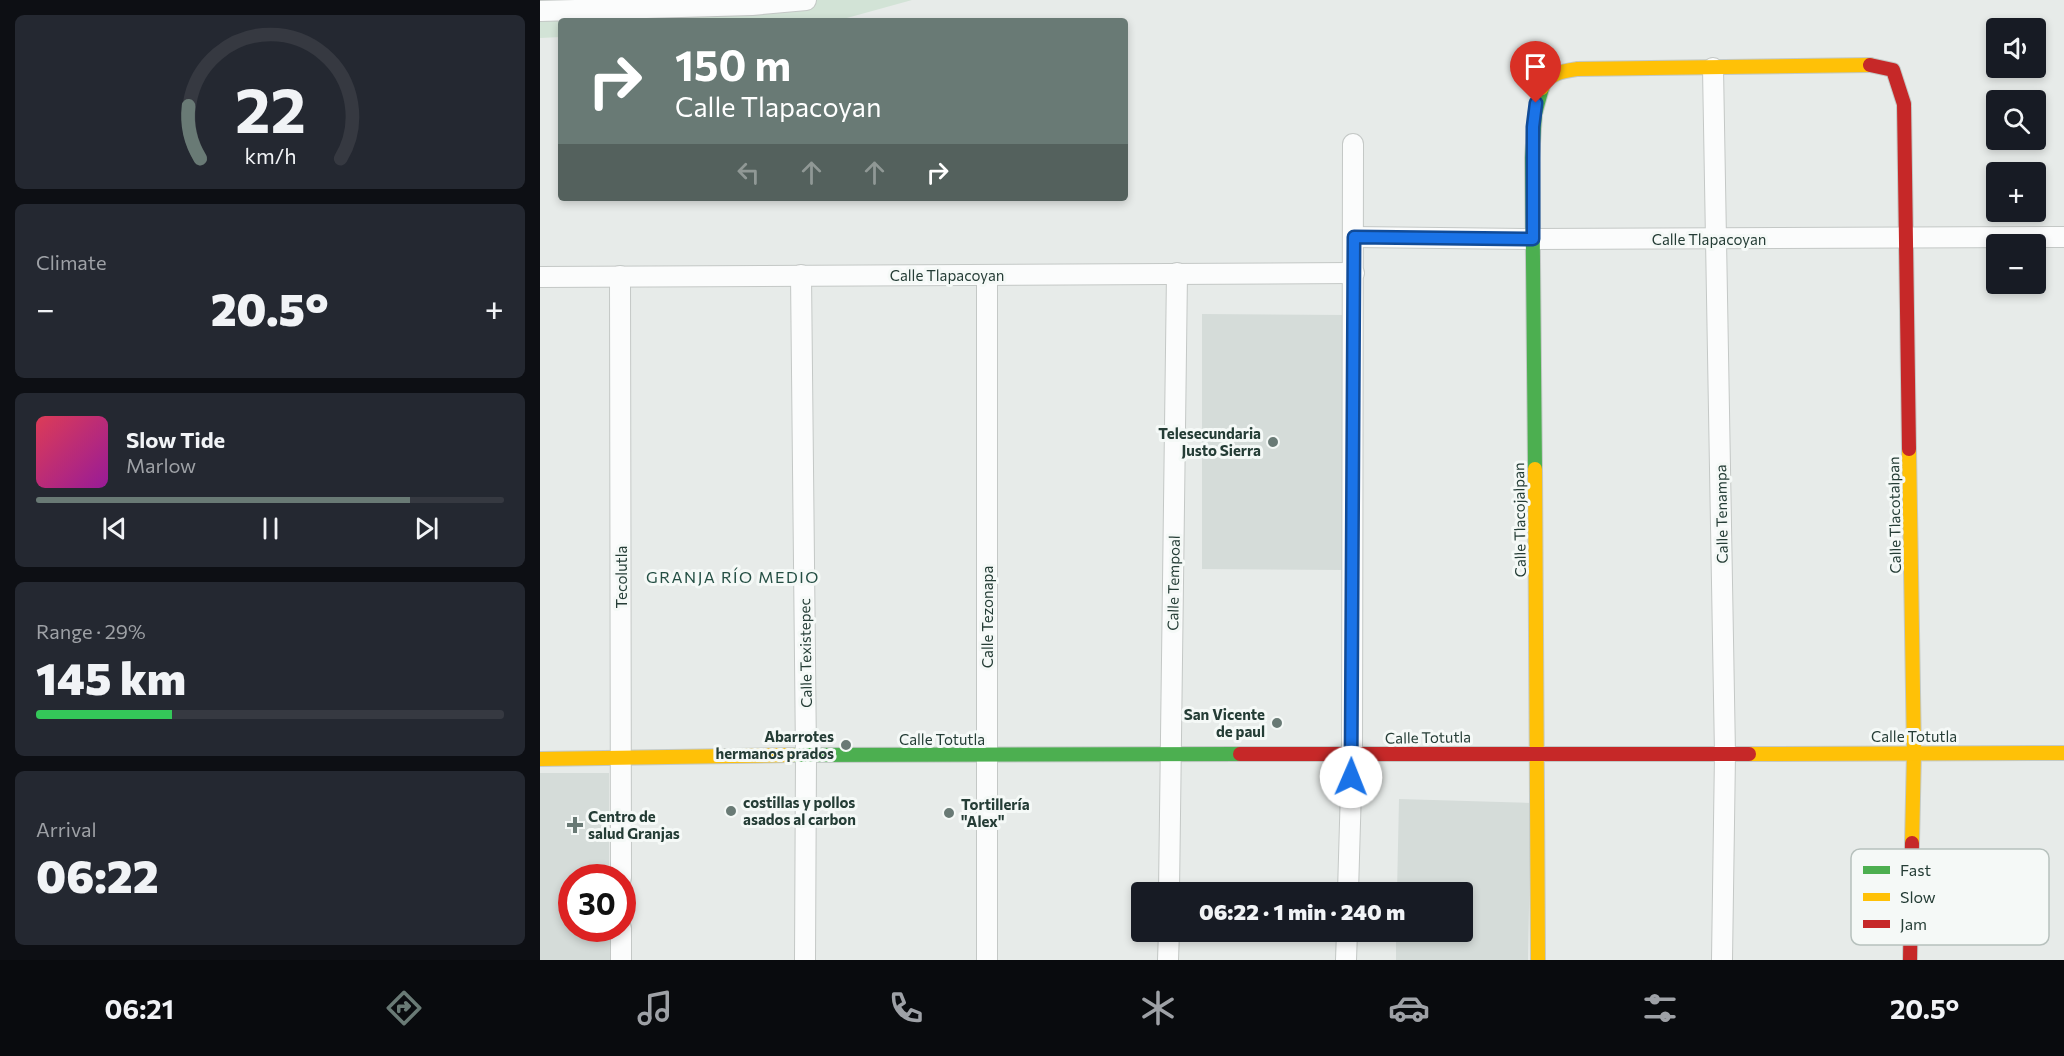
<!DOCTYPE html>
<html lang="en">
<head>
<meta charset="utf-8">
<style>
  body { margin:0; font-family:Commissioner,sans-serif; background:#242831; color:#f1f3f6; height:100vh; display:flex; flex-direction:column; font-size:22px; white-space:nowrap }
  * { box-sizing:border-box; margin:0 }
  p { font-size:20px; color:#9ea1a6 }
  .icon { flex:none; width:33px; height:33px; fill:none; stroke:currentColor; stroke-width:2; stroke-linecap:round; stroke-linejoin:round }
  .map { position:relative; flex:1; overflow:hidden }
  .panel { display:flex; flex-direction:column; gap:15px; padding:15px; background:#0d0f14; width:540px }
  .panel>* { flex:none }
  .banner { position:absolute; left:18px; top:18px; width:570px; height:183px; border-radius:6px; box-shadow:0 3px 9px #0003; background:#697a75; color:#fff; overflow:hidden }
  .tools { position:absolute; left:1446px; top:18px; display:grid; gap:12px }
  .tools a { display:grid; place-items:center; width:60px; height:60px; border-radius:6px; background:#171b24; box-shadow:0 3px 9px #0003; font-size:30px }
  .speed { position:absolute; left:18px; top:864px; display:flex; gap:12px; font-size:30px; font-weight:700; text-align:center }
  .speed>* { display:grid; place-content:center; width:78px; height:78px; border-radius:50%; background:#171b24; box-shadow:0 3px 9px #0003; line-height:1 }
  .speed .limit { border:9px solid #d22; background:#fff; color:#111 }
  .pin { position:absolute; display:grid; place-items:center; width:51px; height:51px; color:#fff; margin:-62px -26px; border-radius:50% 50% 50% 0; rotate:-45deg; box-shadow:0 0 6px #0007 }
  .pin .icon { rotate:45deg }
  .me { position:absolute; width:66px; margin:-33px; rotate:1deg; stroke-linejoin:round; filter:drop-shadow(0 0 4px #0008) }
  .turn { display:flex; align-items:center; gap:21px; height:126px; padding:0 18px; font-size:27px }
  .turn .icon { width:78px; height:78px; stroke-width:2.5 }
  .turn b { display:block; font-size:42px; line-height:51px }
  .lanes { display:flex; align-items:center; height:57px; padding:0 18px; background:#0003; justify-content:center; gap:30px; direction:ltr }
  .lanes .off { opacity:.35 }
  .big { font-size:45px; font-weight:800; line-height:1.1 }
  .panel .card { flex:1; display:flex; flex-direction:column; justify-content:center; gap:9px; min-width:0; padding:0 21px; border-radius:9px; background:#242831 }
  .panel .dial { align-items:center; gap:0 }
  .dial svg { height:156px; overflow:visible; fill:none; stroke:#363941; stroke-width:7; stroke-linecap:round; text-anchor:middle }
  .dial text { fill:#f1f3f6; stroke:none }
  .song { display:flex; align-items:center; gap:18px }
  .cover { width:72px; height:72px; border-radius:9px; background:linear-gradient(135deg,hsl(350 70% 55%),hsl(300 70% 35%)) }
  .played { height:6px; border-radius:3px; background:linear-gradient(90deg,#697a75 80%,#363941 80%) }
  .keys { display:flex; justify-content:space-around; direction:ltr }
  .heat { display:flex; justify-content:space-between; align-items:center; font-size:33px; direction:ltr }
  .charge { height:9px; border-radius:4px; background:linear-gradient(90deg,#34c759 29%,#363941 0) }
  .trip { position:absolute; left:591px; top:882px; width:342px; height:60px; border-radius:6px; background:#171b24; box-shadow:0 3px 9px #0003; font-weight:800; line-height:60px; text-align:center }
  .tabs { display:flex; height:96px; justify-content:space-around; align-items:center; background:#090b0e; color:#9ea1a6 }
  .tabs .icon { width:42px; height:42px }
  .tabs .active { color:#697a75 }
  .tabs b { font-size:27px; color:#f1f3f6 }
  main { display:flex; flex:1; min-height:0 }
  .map>svg:first-child { display:block }
  .built { fill:#d5dcd9 }
  .green { fill:#d2e3d6 }
  .lines { fill:none; stroke-linecap:round; stroke-linejoin:round }
  .street-casing { stroke:#c4c8c6; stroke-width:22 }
  .fast-casing { stroke:#c3c9c6; stroke-width:16 }
  .slow-casing { stroke:#c3c9c6; stroke-width:16 }
  .jam-casing { stroke:#c3c9c6; stroke-width:16 }
  .street { stroke:#fbfcfc; stroke-width:20 }
  .fast { stroke:#4caf50; stroke-width:14 }
  .slow { stroke:#ffc107; stroke-width:14 }
  .jam { stroke:#c62828; stroke-width:14 }
  .route-casing { stroke:#114b97; stroke-width:15 }
  .route { stroke:#1a73e8; stroke-width:10 }
  .poi-dot { fill:#697a75; stroke:#f5f9f7; stroke-width:2 }
  .labels { text-anchor:middle; dominant-baseline:central; stroke-width:6; stroke-linejoin:round; paint-order:stroke }
  .street-label { font-size:15px; fill:#253d36; stroke:#f5f9f7 }
  .poi-label { font-size:15px; font-weight:bold; fill:#253d36; stroke:#f5f9f7; text-anchor:end }
  .neighbourhood-label { font-size:16px; letter-spacing:1.5px; fill:#234e43; stroke:#f5f9f7 }
  .key { fill:#f5f9f7; stroke:#b7c1bd; stroke-width:1.5 }
  .key-label { font-size:16px; fill:#253d36 }
</style>
</head>
<body>
<main>
<section class="panel">
<div class="card dial"><svg viewBox="0 0 100 80">
<path d="M14 69A42 42 0 1 1 86 69"/>
<path d="M14 69A42 42 0 0 1 8 42" stroke="#697a75"/>
<text x="50" y="56" font-size="32" font-weight="700">22</text>
<text x="50" y="72" font-size="11">km/h</text>
</svg></div>
<div class="card"><p>Climate</p>
<div class="heat"><a>−</a><b class="big">20.5°</b><a>+</a></div>
</div>
<div class="card">
<div class="song"><i class="cover"></i><div><b>Slow Tide</b><p>Marlow</p></div></div>
<div class="played"></div>
<div class="keys"><svg class="icon" aria-label="previous" viewBox="0 0 24 24"><path d="M18 5L8 12l10 7zM5 5v14"/></svg><svg class="icon" aria-label="pause" viewBox="0 0 24 24"><path d="M8 5v14M16 5v14"/></svg><svg class="icon" aria-label="next" viewBox="0 0 24 24"><path d="M6 5l10 7-10 7zM19 5v14"/></svg></div>
</div>
<div class="card"><p>Range · 29%</p><b class="big">145 km</b><div class="charge"></div></div>
<div class="card"><p>Arrival</p><b class="big">06:22</b></div>
</section>
<div class="map">
<svg width="1524" height="960" viewBox="0 0 1524 960">
  <rect width="100%" height="100%" fill="#e7ebe9"/>
  <g class="built">
    <polygon points="662,314 804,315 803,570 662,569"/>
    <polygon points="0,773 69,773 69,877 32,878 32,928 70,929 70,960 0,960"/>
    <polygon points="859,799 991,803 988,960 856,960 856,932 922,932 922,892 857,892"/>
  </g>
  <polygon class="green" points="0,0 372,0 296,21 21,21 21,37 0,38"/>
  <g class="lines">
    <g class="street-casing">
      <g id="street">
        <polyline points="0,11 212,5 266,0"/>
        <polyline points="1173,68 1185,754 1182,960"/>
        <polyline points="814,237 993,239 1524,237"/>
        <polyline points="261,275 266,755 265,960"/>
        <polyline points="447,275 447,960"/>
        <polyline points="80,276 81,878"/>
        <polyline points="0,277 814,273"/>
        <polyline points="629,892 637,273"/>
        <polyline points="808,892 812,754 813,144"/>
        <polyline points="81,928 81,960"/>
        <polyline points="628,960 629,932"/>
        <polyline points="806,960 807,932"/>
      </g>
    </g>
    <g class="fast-casing">
      <g id="fast">
        <polyline points="995,469 992,158 995,114 1002,88"/>
        <polyline points="252,755 700,754"/>
      </g>
    </g>
    <g class="slow-casing">
      <g id="slow">
        <path d="M1002,88C1008,73 1023,71 1037,69L1330,65"/>
        <polyline points="1369,449 1374,752 1372,843"/>
        <polyline points="995,469 998,960"/>
        <polyline points="1209,754 1524,753"/>
        <polyline points="0,759 252,755"/>
      </g>
    </g>
    <g class="jam-casing">
      <g id="jam">
        <polyline points="1330,65 1353,70 1364,104 1369,449"/>
        <polyline points="700,754 1209,754"/>
        <polyline points="1370,960 1372,843"/>
      </g>
    </g>
    <use href="#street" class="street"/>
    <use href="#fast" class="fast"/>
    <use href="#slow" class="slow"/>
    <use href="#jam" class="jam"/>
  </g>
  <g class="lines">
    <g class="route-casing">
      <polyline id="route" points="811,777 814,237 993,239 993,127 996,103"/>
    </g>
    <use href="#route" class="route"/>
  </g>
  <g class="poi-dot">
    <circle cx="733" cy="442" r="6"/>
    <circle cx="737" cy="723" r="6"/>
    <circle cx="306" cy="745" r="6"/>
    <circle cx="191" cy="811" r="6"/>
    <circle cx="409" cy="813" r="6"/>
    <path d="M32 816h6v6h6v6h-6v6h-6v-6h-6v-6h6z"/>
  </g>
  <g class="labels">
    <g class="street-label">
      <text x="1169" y="239">Calle Tlapacoyan</text>
      <text x="407" y="275">Calle Tlapacoyan</text>
      <text transform="translate(1181 514) rotate(-91)">Calle Tenampa</text>
      <text transform="translate(1354 515) rotate(-91)">Calle Tlacotalpan</text>
      <text transform="translate(979 520) rotate(-91)">Calle Tlacojalpan</text>
      <text transform="translate(81 577) rotate(-90)">Tecolutla</text>
      <text transform="translate(633 583) rotate(-89)">Calle Tempoal</text>
      <text transform="translate(447 617) rotate(-90)">Calle Tezonapa</text>
      <text transform="translate(265 653) rotate(-91)">Calle Texistepec</text>
      <text x="1374" y="736">Calle Totutla</text>
      <text transform="translate(888 737) rotate(-1)">Calle Totutla</text>
      <text x="402" y="739">Calle Totutla</text>
    </g>
    <g class="poi-label">
      <text x="721" y="433">Telesecundaria<tspan x="721" dy="17">Justo Sierra</tspan></text>
      <text x="725" y="714">San Vicente<tspan x="725" dy="17">de paul</tspan></text>
      <text x="294" y="736">Abarrotes<tspan x="294" dy="17">hermanos prados</tspan></text>
      <text x="203" y="802" text-anchor="start">costillas y pollos<tspan x="203" dy="17">asados al carbon</tspan></text>
      <text x="421" y="804" text-anchor="start">Tortillería<tspan x="421" dy="17">"Alex"</tspan></text>
      <text x="48" y="816" text-anchor="start">Centro de<tspan x="48" dy="17">salud Granjas</tspan></text>
    </g>
    <g class="neighbourhood-label">
      <text x="193" y="576">GRANJA RÍO MEDIO</text>
    </g>
  </g>
  <rect x="1311" y="849" width="198" height="96" rx="9" class="key"/>
  <rect x="1323" y="866" width="27" height="8" fill="#4caf50"/>
  <rect x="1323" y="893" width="27" height="8" fill="#ffc107"/>
  <rect x="1323" y="920" width="27" height="8" fill="#c62828"/>
  <g class="key-label">
    <text x="1360" y="876">Fast</text>
    <text x="1360" y="903">Slow</text>
    <text x="1360" y="930">Jam</text>
  </g>
</svg>
<div class="tools">
<a><svg class="icon" aria-label="sound" viewBox="0 0 24 24"><path d="M4 9h4l5-4v14l-5-4H4zM17 9q2 3 0 6"/></svg></a>
<a><svg class="icon" aria-label="search" viewBox="0 0 24 24"><circle cx="10" cy="10" r="6"/><path d="M15 15l6 6"/></svg></a>
<a>+</a>
<a>−</a>
</div>
<div class="speed"><div class="limit">30</div></div>
<div class="pin" style="left:996px;top:103px;background:#d93025"><svg class="icon" aria-label="arrive" viewBox="0 0 24 24"><path d="M6 21V4h12l-3 4 3 4H6"/></svg></div>
<svg class="me" style="left:811px;top:777px" viewBox="-20 -20 40 40"><circle r="19" fill="#fff"/><path d="M0-13L10 11 0 6-10 11z" fill="#1a73e8"/></svg>
<div class="trip">06:22 · 1 min · 240 m</div>
<div class="banner">
<div class="turn"><svg class="icon" aria-label="right" viewBox="0 0 24 24"><path d="M7 20v-9h11M14 6l5 5-5 5"/></svg><div><b>150 m</b>Calle Tlapacoyan</div></div>
<div class="lanes"><svg class="icon off" aria-label="left" viewBox="0 0 24 24"><path d="M17 20v-9H6M10 6l-5 5 5 5"/></svg><svg class="icon off" aria-label="ahead" viewBox="0 0 24 24"><path d="M12 20V5M6 11l6-6 6 6"/></svg><svg class="icon off" aria-label="ahead" viewBox="0 0 24 24"><path d="M12 20V5M6 11l6-6 6 6"/></svg><svg class="icon" aria-label="right" viewBox="0 0 24 24"><path d="M7 20v-9h11M14 6l5 5-5 5"/></svg></div>
</div>
</div>
</main>
<nav class="tabs">
<b>06:21</b>
<svg class="icon active" aria-label="directions" viewBox="0 0 24 24"><path d="M12 3l9 9-9 9-9-9zM9 14v-3h6M13 9l2 2-2 2"/></svg>
<svg class="icon" aria-label="music" viewBox="0 0 24 24"><path d="M9 18V5l10-2v13"/><circle cx="6" cy="18" r="3"/><circle cx="16" cy="16" r="3"/></svg>
<svg class="icon" aria-label="phone" viewBox="0 0 24 24"><path d="M5 4h4l2 5-3 2q2 4 5 5l2-3 5 2v4C11 20 4 13 5 4z"/></svg>
<svg class="icon" aria-label="climate" viewBox="0 0 24 24"><path d="M12 3v18M4 7l16 10M4 17L20 7"/></svg>
<svg class="icon" aria-label="car" viewBox="0 0 24 24"><path d="M5 17H2v-5l4-1 3-4h7l3 4 3 1v5h-3M9 17h6M6 11h13"/><circle cx="7" cy="17" r="2"/><circle cx="17" cy="17" r="2"/></svg>
<svg class="icon" aria-label="filters" viewBox="0 0 24 24"><path d="M4 7h16M4 17h16"/><circle cx="9" cy="7" r="2"/><circle cx="15" cy="17" r="2"/></svg>
<b>20.5°</b>
</nav>
</body>
</html>
